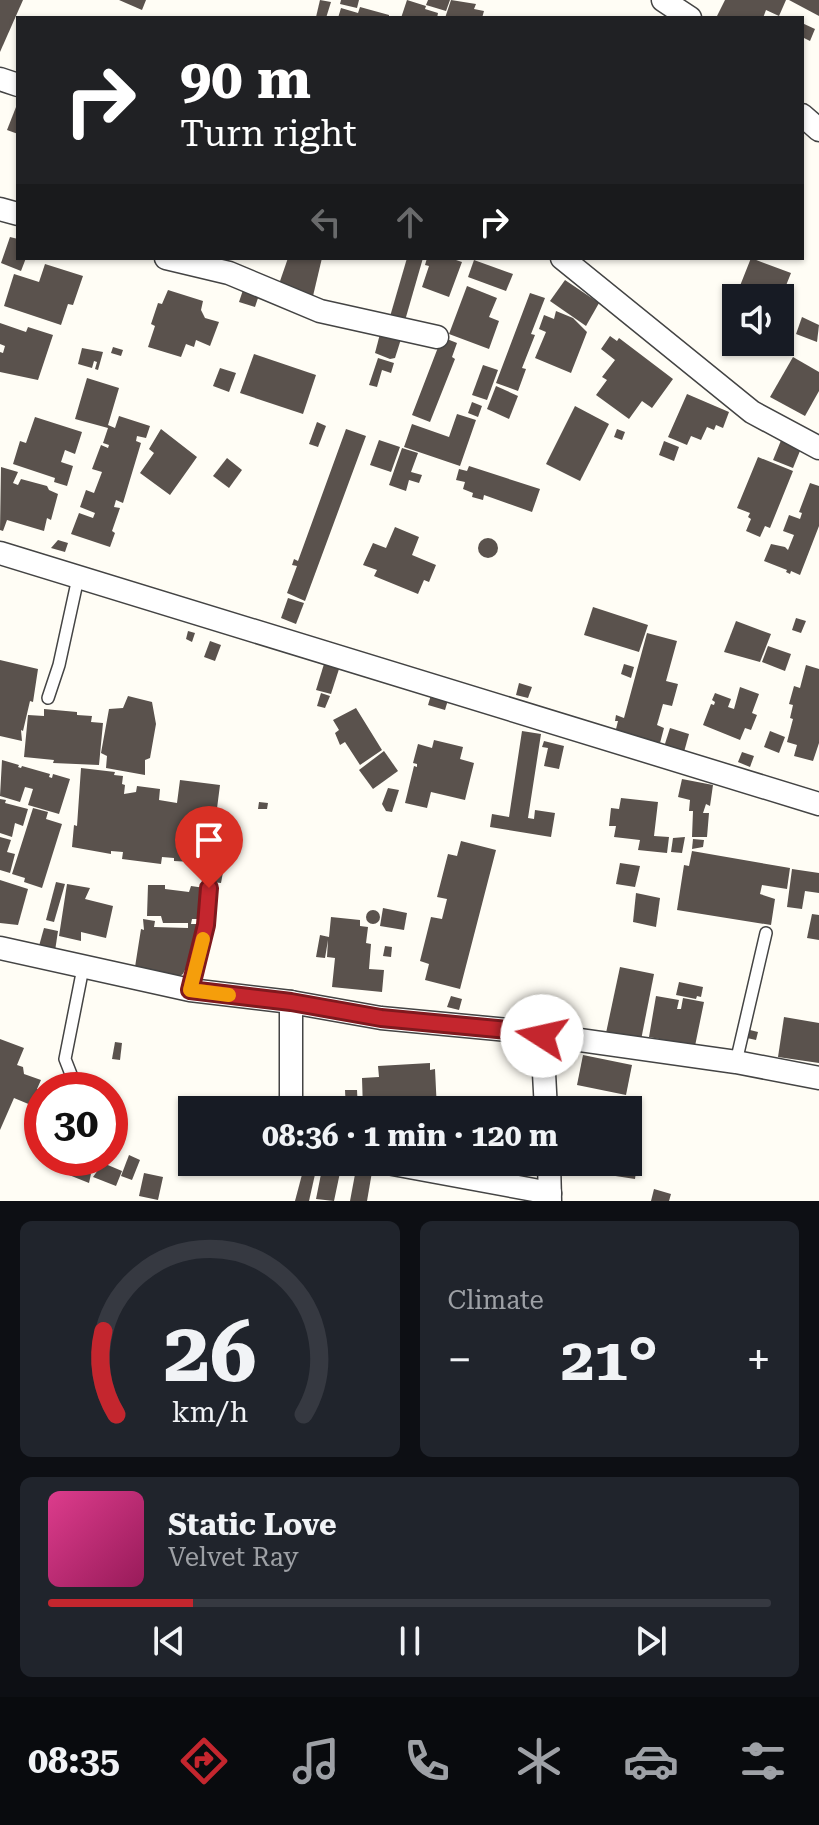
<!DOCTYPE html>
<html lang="en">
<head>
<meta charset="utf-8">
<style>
  body { margin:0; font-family:"Roboto Serif",serif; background:#20242c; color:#f1f3f6; height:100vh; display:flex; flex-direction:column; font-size:30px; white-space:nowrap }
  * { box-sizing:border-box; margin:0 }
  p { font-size:26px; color:#9ea1a6 }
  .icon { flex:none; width:44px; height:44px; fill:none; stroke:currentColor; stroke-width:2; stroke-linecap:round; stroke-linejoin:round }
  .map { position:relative; height:1201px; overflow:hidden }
  .drawer { display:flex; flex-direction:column; gap:20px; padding:20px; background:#0d0f14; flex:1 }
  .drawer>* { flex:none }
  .top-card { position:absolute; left:16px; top:16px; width:788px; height:244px; border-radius:0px; box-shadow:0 2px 6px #0004; background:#202124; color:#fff; overflow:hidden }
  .buttons { position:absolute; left:722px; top:284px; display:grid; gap:16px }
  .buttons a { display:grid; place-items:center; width:72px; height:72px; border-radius:0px; background:#171b24; box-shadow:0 2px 6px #0004; font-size:40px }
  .speed { position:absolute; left:24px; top:1072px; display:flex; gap:16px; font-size:40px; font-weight:700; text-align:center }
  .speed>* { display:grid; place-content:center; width:104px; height:104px; border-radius:50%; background:#171b24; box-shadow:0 2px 6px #0004; line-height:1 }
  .speed .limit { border:12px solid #d22; background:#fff; color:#111 }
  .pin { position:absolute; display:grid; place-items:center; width:68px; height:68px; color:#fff; margin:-82px -34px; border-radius:50% 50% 50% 0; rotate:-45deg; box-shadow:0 0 8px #0007 }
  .pin .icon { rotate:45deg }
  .me { position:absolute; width:88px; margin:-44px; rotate:280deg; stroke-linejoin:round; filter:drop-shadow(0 0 6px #0008) }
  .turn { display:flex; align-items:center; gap:28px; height:168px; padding:0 32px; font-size:36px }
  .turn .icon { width:104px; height:104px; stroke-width:2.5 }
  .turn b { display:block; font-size:56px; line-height:68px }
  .lanes { display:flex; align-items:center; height:76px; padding:0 32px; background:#0003; justify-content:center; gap:40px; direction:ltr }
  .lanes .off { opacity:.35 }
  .big { font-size:60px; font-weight:700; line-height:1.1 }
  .drawer .card { flex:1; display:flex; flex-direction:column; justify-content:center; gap:12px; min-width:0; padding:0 28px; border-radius:12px; background:#20242c }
  .drawer .dial { align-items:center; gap:0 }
  .dial svg { height:208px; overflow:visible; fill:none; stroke:#363941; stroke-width:7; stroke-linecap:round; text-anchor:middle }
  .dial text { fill:#f1f3f6; stroke:none }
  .song { display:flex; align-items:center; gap:24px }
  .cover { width:96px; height:96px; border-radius:12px; background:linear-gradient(135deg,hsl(330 70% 55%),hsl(330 70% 35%)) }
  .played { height:8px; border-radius:4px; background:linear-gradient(90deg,#c4262e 20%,#363941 20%) }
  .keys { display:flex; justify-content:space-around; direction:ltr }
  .heat { display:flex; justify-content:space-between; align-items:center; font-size:44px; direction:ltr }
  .drawer .tiles { flex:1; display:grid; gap:20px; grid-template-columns:1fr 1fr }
  .card:last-child { grid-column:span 2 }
  .trip { position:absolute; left:178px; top:1096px; width:464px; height:80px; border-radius:0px; background:#171b24; box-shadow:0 2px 6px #0004; font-weight:700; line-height:80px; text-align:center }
  .menu { display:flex; height:128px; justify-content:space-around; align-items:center; background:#090b0e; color:#9ea1a6 }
  .menu .icon { width:56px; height:56px }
  .menu .on { color:#c4262e }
  .menu b { font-size:36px; color:#f1f3f6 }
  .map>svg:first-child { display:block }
  .building { fill:#5a524d }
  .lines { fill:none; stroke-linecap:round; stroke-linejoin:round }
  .service-casing { stroke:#444; stroke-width:14 }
  .minor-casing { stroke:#444; stroke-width:25 }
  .service { stroke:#fff; stroke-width:11 }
  .minor { stroke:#fff; stroke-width:22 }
  .route-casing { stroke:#7f191e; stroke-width:20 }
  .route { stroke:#c4262e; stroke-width:14 }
  .slow { stroke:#f59e0b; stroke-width:14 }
</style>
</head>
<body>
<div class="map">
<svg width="819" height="1201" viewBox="0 0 819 1201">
  <rect width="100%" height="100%" fill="#fffdf5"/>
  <g class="building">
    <polygon points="0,0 23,0 0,52"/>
    <polygon points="119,0 146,0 142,10"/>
    <polygon points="320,0 331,2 326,18 316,17"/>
    <polygon points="341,0 359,0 357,8 340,4"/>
    <polygon points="407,0 426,6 425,9 438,13 437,18 401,18"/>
    <polygon points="428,0 450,0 446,11 426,5"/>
    <polygon points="451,0 476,4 474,9 484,11 482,18 445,18"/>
    <polygon points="725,0 786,0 779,16 766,10 763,18 716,18"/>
    <polygon points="789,0 819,0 819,16"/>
    <polygon points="360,7 389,15 389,18 338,18 341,8 358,13"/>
    <polygon points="802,23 815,29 810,41 802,37"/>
    <polygon points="18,102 18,134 7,130"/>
    <polygon points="10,237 18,239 18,258 26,258 21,271 1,263"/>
    <polygon points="288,258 322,258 313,296 279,284"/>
    <polygon points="407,258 423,258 404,324 389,320"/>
    <polygon points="427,258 450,258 462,262 449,297 422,287 429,266 425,265"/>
    <polygon points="751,258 791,273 781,298 736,298 736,307 732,306"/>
    <polygon points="474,260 513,274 506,291 468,277"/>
    <polygon points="45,264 83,276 73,305 68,304 61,325 4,306 14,274 39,282"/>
    <polygon points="565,280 599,303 586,326 550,301"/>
    <polygon points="467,286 497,298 489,317 499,321 489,349 449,334"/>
    <polygon points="261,289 255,307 239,302 243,290"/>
    <polygon points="168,290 203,301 201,310 205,318 219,322 210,346 196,340 194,347 186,344 181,357 148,347 155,326 151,324 158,303 162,304"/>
    <polygon points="530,293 545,298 531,334 535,335 522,368 526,369 518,391 496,383"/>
    <polygon points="556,311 573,318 587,332 571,373 535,358 546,332 539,329 544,315 554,319"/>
    <polygon points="736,313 736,342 755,342 752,350 725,340"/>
    <polygon points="802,317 819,325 817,342 796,334"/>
    <polygon points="0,323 26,332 28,327 53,335 38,380 0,372 0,352 3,353 5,346 0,344"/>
    <polygon points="381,330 402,336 395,358 390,359 375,353"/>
    <polygon points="610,336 617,341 619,338 673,379 652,408 642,401 629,419 596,395 607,380 602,377 615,360 601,349"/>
    <polygon points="442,337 457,343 452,357 455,359 430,422 412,415"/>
    <polygon points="113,347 123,350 121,356 111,353"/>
    <polygon points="82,348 103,352 98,370 95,369 97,362 94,361 92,368 78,364"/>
    <polygon points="254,354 316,375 303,414 240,393"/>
    <polygon points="793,357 819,372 819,391 805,416 770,397"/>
    <polygon points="378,358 394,363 391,373 382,370 377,387 369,385"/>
    <polygon points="483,365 498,370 487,400 472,395"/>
    <polygon points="220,368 236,373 229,392 213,386"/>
    <polygon points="87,378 119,388 108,425 115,428 119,416 150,426 146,438 137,436 136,441 141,443 123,503 116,500 114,507 120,508 112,531 115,533 110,547 71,534 79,513 93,518 95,513 80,507 86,490 94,493 102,472 92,469 101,445 108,448 109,445 103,443 108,428 75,419"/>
    <polygon points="496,386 518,396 509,419 487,409"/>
    <polygon points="687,394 729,412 723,428 716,425 714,430 707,427 701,440 691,436 687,445 668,437"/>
    <polygon points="472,402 482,406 478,417 468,413"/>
    <polygon points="575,406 609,424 580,481 546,464"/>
    <polygon points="457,414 476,420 460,466 404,447 412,424 449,437"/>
    <polygon points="35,417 82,432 75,454 65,450 61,462 73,466 67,486 54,482 55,478 13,464 20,441 26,443"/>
    <polygon points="317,422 326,426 318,447 309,444"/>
    <polygon points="161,429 197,457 170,495 140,473 154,453 149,449"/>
    <polygon points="346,429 366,436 305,601 287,593 297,566 292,565 294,559 298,561"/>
    <polygon points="617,429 625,432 622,440 614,437"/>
    <polygon points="782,438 802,446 793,468 773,460"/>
    <polygon points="379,440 400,447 391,472 370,465"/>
    <polygon points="664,441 679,447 674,461 659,455"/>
    <polygon points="402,448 418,453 411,472 422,475 419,483 409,480 406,491 389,485"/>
    <polygon points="758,457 793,471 770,528 765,526 760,537 746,531 751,519 748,517 750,513 737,508"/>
    <polygon points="227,458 242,470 229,488 213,476"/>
    <polygon points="469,466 540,489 532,512 484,495 483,500 472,497 473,493 463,489 465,482 456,480 459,469 467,471"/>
    <polygon points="1,467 18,472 13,483 18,485 21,479 47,486 49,490 58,494 51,520 47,518 44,531 7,520 3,531 0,530"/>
    <polygon points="810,483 819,486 819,526 800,575 791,571 790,574 786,572 787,570 764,561 771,544 785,547 788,550 794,535 783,531 789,515 800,519 802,513 799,512"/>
    <polygon points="395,527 419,537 412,555 436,565 429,582 424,580 418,594 374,576 377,570 363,565 373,543 386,548"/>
    <circle cx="488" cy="548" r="10"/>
    <polygon points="58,540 68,543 65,552 51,548"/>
    <polygon points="288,598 304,603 296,624 281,618"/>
    <polygon points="593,607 648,625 639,652 584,635"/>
    <polygon points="796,618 806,621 801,633 792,630"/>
    <polygon points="736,621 771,634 760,662 724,652"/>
    <polygon points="188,631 195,633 192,642 186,639"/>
    <polygon points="647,633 677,641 666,681 678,684 672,706 663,704 657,725 664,728 660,743 615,733 618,721 615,721 616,715 624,718"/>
    <polygon points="210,641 221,645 215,661 204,657"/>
    <polygon points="768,646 791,654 785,671 762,662"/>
    <polygon points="0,660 38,669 33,702 30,701 23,731 21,730 22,741 0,736"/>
    <polygon points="324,664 339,669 331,694 316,690"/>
    <polygon points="624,664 634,667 631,678 621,674"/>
    <polygon points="806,665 819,669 819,743 813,761 794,756 797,745 787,742 793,719 790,718 793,705 789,704 794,686 800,688"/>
    <polygon points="519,683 532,687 528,698 516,695"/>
    <polygon points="740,687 759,694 752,713 757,715 751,730 745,728 740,740 703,725 711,704 714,705 715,702 712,700 715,693 731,699 728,707 734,709"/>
    <polygon points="321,693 330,696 325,708 317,706"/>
    <polygon points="431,695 448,700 445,710 428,705"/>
    <polygon points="128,696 152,702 156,724 150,758 145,760 145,775 106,768 107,756 101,753 109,709 123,708"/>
    <polygon points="356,708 382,750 360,765 345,742 340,745 335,733 339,730 333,720"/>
    <polygon points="44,709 77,712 77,715 92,716 91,722 103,723 99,765 53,763 54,760 24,757 28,715 44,716"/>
    <polygon points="670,728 689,734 684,752 664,747"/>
    <polygon points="522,731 541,734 528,818 534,819 535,810 555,813 551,837 490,827 492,814 509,817"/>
    <polygon points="770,731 785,737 779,753 764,747"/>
    <polygon points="434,740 463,747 460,759 474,763 465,800 431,792 427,808 405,803 414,766 417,767 417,764 413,763 418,744 432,748"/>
    <polygon points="544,741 564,746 559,769 544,766 548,748 542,747"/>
    <polygon points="384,751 398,771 373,789 359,770"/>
    <polygon points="742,752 754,756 750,767 738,762"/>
    <polygon points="2,760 19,765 18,767 21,768 22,766 50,774 49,777 52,778 53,774 70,779 59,814 28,805 33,789 25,787 20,802 0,796"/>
    <polygon points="81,768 115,772 114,775 123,776 122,784 125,785 124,794 136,792 137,786 160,789 159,800 177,803 180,780 220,785 210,863 174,861 174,858 162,857 161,864 122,859 123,852 111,851 111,854 72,847 74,825 77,826"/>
    <polygon points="682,779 713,785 710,806 706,804 703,813 709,813 707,837 692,837 693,811 689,811 690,800 678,797"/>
    <polygon points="388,788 399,790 392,812 386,811 382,804"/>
    <polygon points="621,798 658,802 654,836 669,837 667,853 638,850 640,840 614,837 616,826 609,826 611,808 619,809"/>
    <polygon points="0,799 6,800 5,803 28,809 23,826 15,823 12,837 0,833"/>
    <polygon points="259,802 268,803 267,809 258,809"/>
    <polygon points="33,808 48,812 46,819 62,824 42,888 24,882 25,878 12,874"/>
    <polygon points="0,837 11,840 7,852 15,854 10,873 0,870"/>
    <polygon points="685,837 682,853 671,852 673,838"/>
    <polygon points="693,839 704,840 703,847 692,849"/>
    <polygon points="461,841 496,850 460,989 425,980 429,964 420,961 431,917 442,919 447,899 437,897 448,854 457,856"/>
    <polygon points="692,851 790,868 787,889 762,885 760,894 775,899 771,925 677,910 684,865 689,866"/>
    <polygon points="620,863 640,866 635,887 616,884"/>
    <polygon points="214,865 224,867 221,883 211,882"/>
    <polygon points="792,869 819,873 819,893 805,891 802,909 787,907"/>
    <polygon points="0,880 28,889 18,925 0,923"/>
    <polygon points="56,882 65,884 54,922 46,920"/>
    <polygon points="67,884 90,888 85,899 113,906 106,938 81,932 81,941 59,936"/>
    <polygon points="148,885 165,885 165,889 189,892 191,886 205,888 202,919 192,919 191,924 198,924 193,943 197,945 183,974 177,978 135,967 141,929 144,930 143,919 155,921 154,927 188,928 188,923 163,923 161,916 147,916"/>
    <polygon points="636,893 660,898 656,927 633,922"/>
    <polygon points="383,908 407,913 404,930 380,926"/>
    <circle cx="373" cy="917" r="7"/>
    <polygon points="812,914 819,915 819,940 807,938"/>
    <polygon points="331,917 360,920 360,926 368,927 366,943 371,944 369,969 384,970 382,992 332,987 335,958 327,957 328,940 325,958 316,957 320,935 329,937"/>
    <polygon points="44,928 58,931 55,951 39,946"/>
    <polygon points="385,946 392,947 391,957 383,956"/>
    <polygon points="620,967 654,974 641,1040 606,1033"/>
    <polygon points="679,982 703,987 701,997 697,996 696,999 676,995"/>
    <polygon points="451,996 462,999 459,1010 447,1007"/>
    <polygon points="656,996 679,1000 677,1009 681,1009 683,998 704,1002 695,1046 649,1037"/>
    <polygon points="784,1017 819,1023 819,1063 778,1057"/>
    <polygon points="750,1030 758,1032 756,1040 747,1038"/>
    <polygon points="0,1039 24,1048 17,1065 23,1067 24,1074 41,1080 37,1089 42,1091 42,1097 35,1096 42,1098 38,1108 14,1098 0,1130"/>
    <polygon points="115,1042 122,1043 120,1060 112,1059"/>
    <polygon points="583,1055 632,1065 626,1095 577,1085"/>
    <polygon points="430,1063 430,1070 435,1069 437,1110 363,1110 362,1078 379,1077 378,1066"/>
    <polygon points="345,1090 357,1090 358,1110 346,1110"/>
    <rect x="582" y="1105" width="15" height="5"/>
    <polygon points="628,1149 639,1151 635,1179 583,1171 584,1162 628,1162"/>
    <polygon points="129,1155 140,1160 132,1180 121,1176"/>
    <polygon points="57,1158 100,1158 94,1173"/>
    <polygon points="306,1162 323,1162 321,1169 306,1165"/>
    <polygon points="338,1162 342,1163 334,1201 316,1199 323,1164 337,1167"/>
    <polygon points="103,1163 122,1171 116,1186 93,1177"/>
    <polygon points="72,1166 91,1174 89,1183 69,1175"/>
    <polygon points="304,1167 316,1170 309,1201 295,1201"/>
    <polygon points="356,1169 372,1172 367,1201 350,1201"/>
    <polygon points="144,1173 163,1177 158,1200 139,1196"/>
    <polygon points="654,1189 671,1194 669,1201 651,1201"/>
  </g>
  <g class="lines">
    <g class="service-casing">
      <g id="service">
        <polyline points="48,698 59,665 78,578"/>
        <polyline points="83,968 65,1059 74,1082 91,1090"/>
        <polyline points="190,990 206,925 209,888"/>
        <polyline points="736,1062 766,933"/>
      </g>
    </g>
    <g class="minor-casing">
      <g id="minor">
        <polyline points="663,0 690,18"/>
        <polyline points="0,79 18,85"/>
        <polyline points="802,115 819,130"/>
        <polyline points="0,209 18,214"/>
        <polyline points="166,258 229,273 320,311 437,337"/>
        <polyline points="562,258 752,412 819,448"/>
        <polyline points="0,553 819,804"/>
        <polyline points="0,948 190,990 291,1002 381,1018 508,1030 736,1062 819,1078"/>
        <polyline points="291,1002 291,1110"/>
        <polyline points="542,1036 546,1110"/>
        <polyline points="382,1162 550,1193"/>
        <polyline points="549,1162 550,1201"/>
      </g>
    </g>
    <use href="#service" class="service"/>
    <use href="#minor" class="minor"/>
  </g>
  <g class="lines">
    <g class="route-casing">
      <polyline id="route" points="209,888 206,925 190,990 291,1002 381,1018 508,1030 542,1036"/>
    </g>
    <use href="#route" class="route"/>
    <polyline class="slow" points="203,939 190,990 229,995"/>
  </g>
</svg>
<div class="buttons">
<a><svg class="icon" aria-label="sound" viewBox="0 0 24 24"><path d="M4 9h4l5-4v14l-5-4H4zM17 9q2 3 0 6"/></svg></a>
</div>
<div class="speed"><div class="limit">30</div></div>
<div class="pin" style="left:209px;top:888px;background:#d93025"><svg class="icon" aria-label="arrive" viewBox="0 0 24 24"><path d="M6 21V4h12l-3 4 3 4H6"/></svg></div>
<svg class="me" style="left:542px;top:1036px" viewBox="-20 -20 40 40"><circle r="19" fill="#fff"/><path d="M0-13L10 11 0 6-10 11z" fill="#c4262e"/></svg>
<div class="trip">08:36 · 1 min · 120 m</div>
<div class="top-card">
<div class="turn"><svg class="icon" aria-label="right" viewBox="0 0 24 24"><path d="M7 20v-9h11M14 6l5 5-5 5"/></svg><div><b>90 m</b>Turn right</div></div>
<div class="lanes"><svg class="icon off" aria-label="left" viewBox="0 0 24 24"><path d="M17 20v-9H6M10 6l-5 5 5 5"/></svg><svg class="icon off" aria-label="ahead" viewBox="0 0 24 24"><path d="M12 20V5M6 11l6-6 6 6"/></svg><svg class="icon" aria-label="right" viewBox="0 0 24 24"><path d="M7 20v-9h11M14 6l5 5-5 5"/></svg></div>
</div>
</div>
<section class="drawer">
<div class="tiles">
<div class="card dial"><svg viewBox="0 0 100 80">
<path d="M14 69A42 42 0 1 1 86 69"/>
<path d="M14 69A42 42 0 0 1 9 37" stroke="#c4262e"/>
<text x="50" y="56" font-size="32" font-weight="700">26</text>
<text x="50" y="72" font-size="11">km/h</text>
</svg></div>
<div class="card"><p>Climate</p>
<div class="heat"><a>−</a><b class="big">21°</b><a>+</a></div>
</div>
<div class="card">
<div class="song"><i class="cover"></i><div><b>Static Love</b><p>Velvet Ray</p></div></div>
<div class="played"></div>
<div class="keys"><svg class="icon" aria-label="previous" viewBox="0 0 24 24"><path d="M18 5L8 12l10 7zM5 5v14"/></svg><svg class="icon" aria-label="pause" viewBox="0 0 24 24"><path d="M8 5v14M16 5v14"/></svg><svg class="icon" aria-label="next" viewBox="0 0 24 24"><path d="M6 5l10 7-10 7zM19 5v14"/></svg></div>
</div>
</div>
</section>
<nav class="menu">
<b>08:35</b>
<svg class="icon on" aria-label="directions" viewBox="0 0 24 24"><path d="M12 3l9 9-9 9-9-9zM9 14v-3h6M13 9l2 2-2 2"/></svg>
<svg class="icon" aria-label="music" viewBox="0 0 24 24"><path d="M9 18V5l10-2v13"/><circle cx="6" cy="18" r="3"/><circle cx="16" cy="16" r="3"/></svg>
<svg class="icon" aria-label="phone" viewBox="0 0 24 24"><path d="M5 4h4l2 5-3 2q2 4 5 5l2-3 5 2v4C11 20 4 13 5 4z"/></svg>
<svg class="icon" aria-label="climate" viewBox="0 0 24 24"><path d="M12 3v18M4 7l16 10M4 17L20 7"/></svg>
<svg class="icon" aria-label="car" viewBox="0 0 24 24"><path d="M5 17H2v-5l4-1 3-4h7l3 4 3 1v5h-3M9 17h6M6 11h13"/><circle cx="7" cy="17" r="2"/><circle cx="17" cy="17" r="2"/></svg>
<svg class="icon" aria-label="filters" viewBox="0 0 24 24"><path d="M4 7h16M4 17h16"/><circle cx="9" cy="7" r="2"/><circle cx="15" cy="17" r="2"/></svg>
</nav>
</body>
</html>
